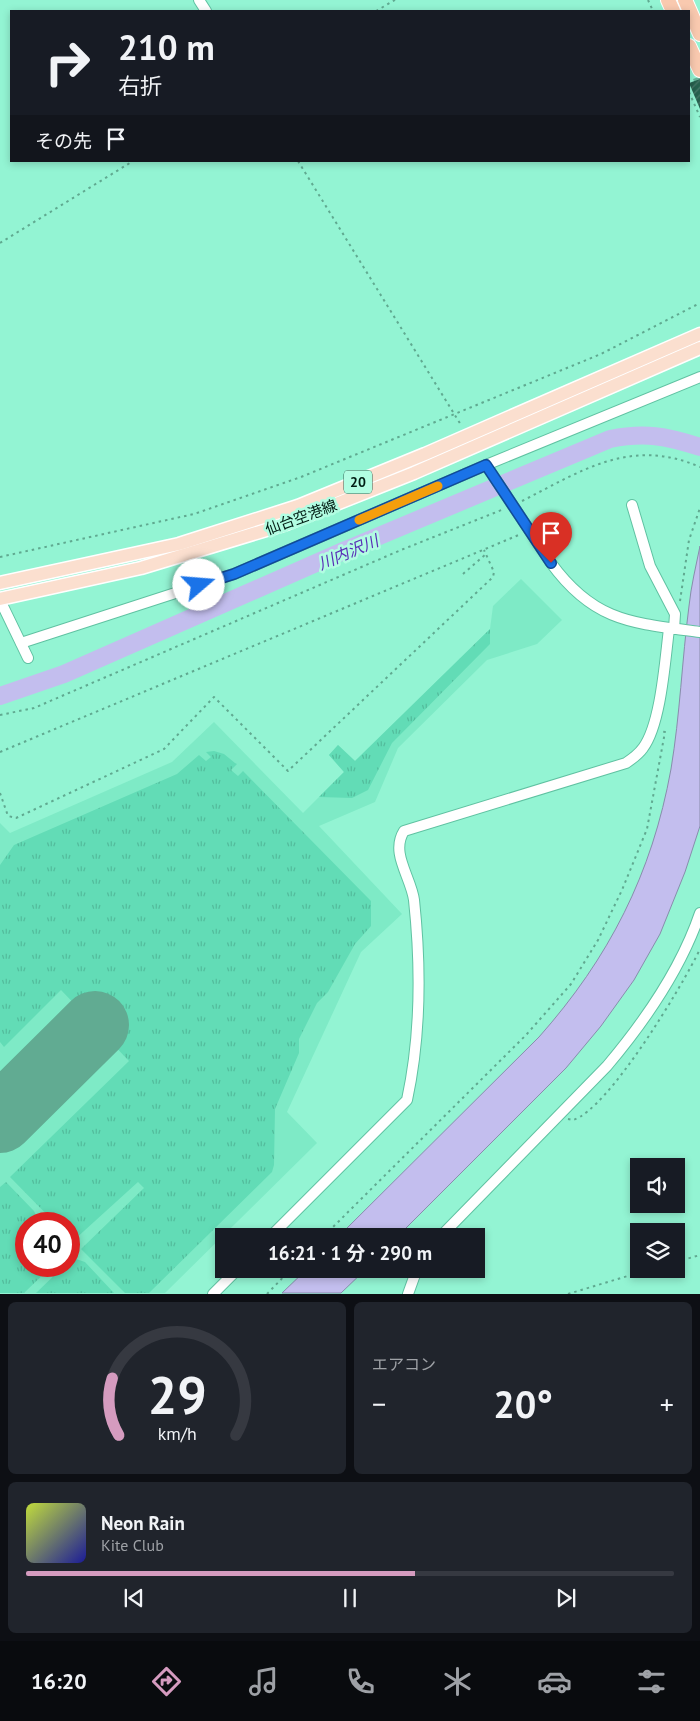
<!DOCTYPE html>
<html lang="ja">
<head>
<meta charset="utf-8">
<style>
  body { margin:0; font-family:"PT Sans","Noto Sans JP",sans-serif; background:#20242c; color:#f1f3f6; height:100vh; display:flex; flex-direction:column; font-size:19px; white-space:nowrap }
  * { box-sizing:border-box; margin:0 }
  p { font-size:16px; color:#9ea1a6 }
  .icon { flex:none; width:28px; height:28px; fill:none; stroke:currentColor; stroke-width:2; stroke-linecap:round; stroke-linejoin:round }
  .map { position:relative; height:1294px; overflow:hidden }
  .panel { display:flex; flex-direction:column; gap:8px; padding:8px; background:#0d0f14; flex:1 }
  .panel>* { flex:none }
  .top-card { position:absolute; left:10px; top:10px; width:680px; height:152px; border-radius:0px; box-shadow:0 2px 8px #0003; background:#171b24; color:#f1f3f6; overflow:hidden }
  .controls { position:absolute; left:630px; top:1158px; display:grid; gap:10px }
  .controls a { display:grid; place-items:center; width:55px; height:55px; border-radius:0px; background:#171b24; box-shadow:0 2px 8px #0003; font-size:25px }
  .speed { position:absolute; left:15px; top:1212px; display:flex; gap:10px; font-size:25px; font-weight:700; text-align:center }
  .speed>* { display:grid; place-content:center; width:65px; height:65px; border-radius:50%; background:#171b24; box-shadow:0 2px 8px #0003; line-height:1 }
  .speed .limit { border:8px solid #d22; background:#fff; color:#111 }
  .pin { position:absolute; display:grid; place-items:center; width:42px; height:42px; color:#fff; margin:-51px -21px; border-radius:50% 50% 50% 0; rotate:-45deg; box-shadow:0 0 5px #0007 }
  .pin .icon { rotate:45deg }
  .me { position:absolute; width:55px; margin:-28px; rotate:72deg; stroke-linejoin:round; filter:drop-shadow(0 0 4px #0008) }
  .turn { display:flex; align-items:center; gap:18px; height:105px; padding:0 25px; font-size:22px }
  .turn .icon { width:65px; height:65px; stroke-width:2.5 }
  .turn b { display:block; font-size:35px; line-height:42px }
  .then { display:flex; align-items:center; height:48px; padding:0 25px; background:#0003; gap:10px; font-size:19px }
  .big { font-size:38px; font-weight:700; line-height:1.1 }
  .panel .card { flex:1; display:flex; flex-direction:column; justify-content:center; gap:8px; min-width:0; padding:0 18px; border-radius:8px; background:#20242c }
  .panel .dial { align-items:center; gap:0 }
  .dial svg { height:130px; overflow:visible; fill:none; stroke:#363941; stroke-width:7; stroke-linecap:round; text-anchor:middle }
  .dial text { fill:#f1f3f6; stroke:none }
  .song { display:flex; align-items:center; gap:15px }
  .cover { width:60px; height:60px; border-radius:8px; background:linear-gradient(135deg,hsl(70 70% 55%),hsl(240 70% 35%)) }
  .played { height:5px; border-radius:2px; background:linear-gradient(90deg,#d59bbf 60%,#363941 60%) }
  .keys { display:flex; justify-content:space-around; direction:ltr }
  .heat { display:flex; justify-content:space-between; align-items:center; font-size:28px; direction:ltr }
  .panel .tiles { flex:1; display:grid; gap:8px; grid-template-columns:1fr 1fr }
  .card:last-child { grid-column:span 2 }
  .trip { position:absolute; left:215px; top:1228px; width:270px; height:50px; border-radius:0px; background:#171b24; box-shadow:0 2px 8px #0003; font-weight:700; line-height:50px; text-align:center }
  .menu { display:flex; height:80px; justify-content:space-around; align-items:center; background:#090b0e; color:#9ea1a6 }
  .menu .icon { width:35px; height:35px }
  .menu .current { color:#d59bbf }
  .menu b { font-size:22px; color:#f1f3f6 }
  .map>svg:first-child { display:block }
  .built { fill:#7eeac6; fill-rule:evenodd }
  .grass { fill:url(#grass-tufts) }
  .water { fill:#c3beee; stroke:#888dac }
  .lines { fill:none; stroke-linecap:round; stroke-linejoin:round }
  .river { stroke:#c3beee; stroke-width:18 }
  .runway { stroke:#61ab92; stroke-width:68 }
  .building { fill:url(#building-hatch); filter:url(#shadow) }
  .minor-casing { stroke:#60c2a2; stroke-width:12 }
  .major-casing { stroke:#fff; stroke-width:15 }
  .highway-casing { stroke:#fff; stroke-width:16 }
  .path { stroke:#60a990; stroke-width:2; stroke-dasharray:2.5 4; stroke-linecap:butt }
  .minor { stroke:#fff; stroke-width:10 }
  .major { stroke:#fbdfcf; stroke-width:12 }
  .highway { stroke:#f9c9af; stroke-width:14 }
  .route-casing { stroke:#114b97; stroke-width:12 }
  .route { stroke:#1a73e8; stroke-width:9 }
  .slow { stroke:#f59e0b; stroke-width:9 }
  .labels { text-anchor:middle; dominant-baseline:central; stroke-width:5; stroke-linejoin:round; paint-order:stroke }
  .shield { fill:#b2fde2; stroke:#356051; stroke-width:1 }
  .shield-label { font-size:14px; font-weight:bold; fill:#001c13 }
  .street-label { font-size:15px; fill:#001c13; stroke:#b2fde2 }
  .water-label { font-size:16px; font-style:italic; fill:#592eb7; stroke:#b2fde2 }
</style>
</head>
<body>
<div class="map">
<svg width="700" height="1294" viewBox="0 0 700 1294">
  <defs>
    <pattern id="grass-tufts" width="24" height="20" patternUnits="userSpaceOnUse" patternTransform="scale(1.25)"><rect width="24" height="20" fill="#62dcb6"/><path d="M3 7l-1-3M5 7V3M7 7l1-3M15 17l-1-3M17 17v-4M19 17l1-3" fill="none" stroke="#53bc9c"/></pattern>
    <pattern id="building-hatch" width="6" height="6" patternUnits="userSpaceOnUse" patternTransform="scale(1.25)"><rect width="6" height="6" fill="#26604e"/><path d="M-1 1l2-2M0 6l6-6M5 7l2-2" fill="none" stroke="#497768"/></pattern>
    <filter id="shadow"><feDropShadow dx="4" dy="-4" stdDeviation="0" flood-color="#0004"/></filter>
  </defs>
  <rect width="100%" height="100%" fill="#93f4d3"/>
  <path class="built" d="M521,579L562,620L537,644L487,660L398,748L375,802L319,826L402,914L361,952L287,1112L317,1143L165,1293H0V823L10,833L172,762L214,722L303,813L344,772L329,755L338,745L355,761L490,629L493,606ZM26,1224H69V1266H26Z"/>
  <g class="grass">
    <polygon points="490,629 490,644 392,743 368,790 352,798 319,797 344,772 329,755 338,745 355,761"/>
    <polygon points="214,751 224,754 235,763 237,764 231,770 238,776 243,771 371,901 371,926 355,944 328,992 317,1003 299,1039 299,1053 275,1109 274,1165 272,1172 149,1293 125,1293 81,1249 144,1188 138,1182 73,1241 69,1237 69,1224 56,1224 10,1177 129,1061 61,990 4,1047 0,1042 0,865 14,845 177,774 199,755 206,761 211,757 206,752"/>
    <polygon points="6,1182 34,1211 40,1224 26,1224 26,1266 52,1266 24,1293 0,1293 0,1187"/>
    <polygon points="73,1258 85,1262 114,1293 36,1293 64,1266 69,1266 69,1262"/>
  </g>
  <g class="water">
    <path d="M700,546V826L685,872L660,934L634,980L601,1026L566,1068L398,1236H339L539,1037C609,958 652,874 671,769C680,715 682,660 689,606C691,586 696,566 700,546Z"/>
    <polygon points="307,1269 366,1269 341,1293 282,1293"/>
  </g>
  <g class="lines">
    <path class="river" d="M0,696L64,674L341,552L610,439C645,432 666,436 700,447"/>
    <polyline class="runway" points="0,1119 95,1025"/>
  </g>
  <polygon class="building" points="700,79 700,109 689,83"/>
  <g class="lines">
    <g class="minor-casing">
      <g id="minor">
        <polyline points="199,0 206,11"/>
        <path d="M486,465L551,563C594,622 632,623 700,632"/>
        <polyline points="632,505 650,566 675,614 674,629"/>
        <polyline points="0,600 28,658"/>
        <polyline points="21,643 234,574 486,465 700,377"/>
        <path d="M271,1236L407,1100C421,1035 421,966 414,900C411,877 390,853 404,831L626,763C632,759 638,755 643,748C661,724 665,660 669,629"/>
        <path d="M441,1236L607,1066C645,1021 681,969 700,913"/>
        <polyline points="213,1294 238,1269"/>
        <polyline points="408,1294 417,1269"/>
      </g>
    </g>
    <g class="major-casing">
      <g id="major">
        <polyline points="0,583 179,544 298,506 425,454 700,334"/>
        <polyline points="0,599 141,568 286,524 414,473 700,348"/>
      </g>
    </g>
    <g class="highway-casing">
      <g id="highway">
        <polyline points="668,0 673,11"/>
        <polyline points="685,0 700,34"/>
        <polyline points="689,46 700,70"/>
      </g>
    </g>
    <g class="path">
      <polyline points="648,0 653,11"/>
      <polyline points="376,11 395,0"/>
      <polyline points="689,92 700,117"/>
      <polyline points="298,161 461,425"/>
      <polyline points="0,243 133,161"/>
      <path d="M522,501C583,470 631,437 700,467"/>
      <polyline points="0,557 194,514 301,477 601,354 700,303"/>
      <polyline points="463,574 486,554"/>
      <polyline points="680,601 689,540 700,508"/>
      <polyline points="0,715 34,708 401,550 504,509"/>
      <polyline points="0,752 521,534"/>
      <polyline points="0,793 8,816 16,818 164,749 214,697 288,771 493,577 494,572 484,550"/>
      <path d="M568,1119L573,1120C608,1110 683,985 700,949"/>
      <polyline points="324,1236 526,1035 571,984 598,940 622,890 647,829 665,732 660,731"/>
      <polyline points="676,1262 700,1255"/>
      <polyline points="267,1294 291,1269"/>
      <polyline points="568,1294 651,1269"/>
    </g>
    <use href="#minor" class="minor"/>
    <use href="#major" class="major"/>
    <use href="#highway" class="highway"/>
  </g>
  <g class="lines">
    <g class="route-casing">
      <polyline id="route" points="199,585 234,574 486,465 551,563"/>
    </g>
    <use href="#route" class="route"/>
    <polyline class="slow" points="359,520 438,486"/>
  </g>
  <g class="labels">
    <rect class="shield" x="344" y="470.5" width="28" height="23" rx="4"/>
    <g class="shield-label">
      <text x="358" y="482">20</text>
    </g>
    <g class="street-label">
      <text transform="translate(301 517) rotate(-20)">仙台空港線</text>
    </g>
    <g class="water-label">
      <text transform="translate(348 552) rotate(-23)">川内沢川</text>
    </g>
  </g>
</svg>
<div class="controls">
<a><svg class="icon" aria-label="sound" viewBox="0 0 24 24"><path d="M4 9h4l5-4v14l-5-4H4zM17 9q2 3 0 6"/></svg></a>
<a><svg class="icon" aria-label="layers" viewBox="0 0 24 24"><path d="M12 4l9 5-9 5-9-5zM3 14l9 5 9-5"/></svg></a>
</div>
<div class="speed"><div class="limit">40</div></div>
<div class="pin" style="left:551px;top:563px;background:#d93025"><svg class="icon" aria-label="arrive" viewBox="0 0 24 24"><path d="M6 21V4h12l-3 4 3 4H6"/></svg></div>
<svg class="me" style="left:199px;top:585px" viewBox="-20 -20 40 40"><circle r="19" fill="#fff"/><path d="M0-13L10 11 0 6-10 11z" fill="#1a73e8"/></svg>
<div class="trip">16:21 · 1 分 · 290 m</div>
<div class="top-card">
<div class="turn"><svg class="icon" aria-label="right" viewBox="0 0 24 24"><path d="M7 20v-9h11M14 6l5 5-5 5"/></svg><div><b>210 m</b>右折</div></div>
<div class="then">その先<svg class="icon" aria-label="arrive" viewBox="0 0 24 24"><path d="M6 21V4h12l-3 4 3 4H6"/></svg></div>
</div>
</div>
<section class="panel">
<div class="tiles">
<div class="card dial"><svg viewBox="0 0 100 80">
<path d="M14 69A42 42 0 1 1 86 69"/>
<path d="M14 69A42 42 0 0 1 10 34" stroke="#d59bbf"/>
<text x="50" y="56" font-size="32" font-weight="700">29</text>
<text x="50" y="72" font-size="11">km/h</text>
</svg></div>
<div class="card"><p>エアコン</p>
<div class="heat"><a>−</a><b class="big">20°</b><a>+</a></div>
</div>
<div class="card">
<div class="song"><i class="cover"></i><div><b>Neon Rain</b><p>Kite Club</p></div></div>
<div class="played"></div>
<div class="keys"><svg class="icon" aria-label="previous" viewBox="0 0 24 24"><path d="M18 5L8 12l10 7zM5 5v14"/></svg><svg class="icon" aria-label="pause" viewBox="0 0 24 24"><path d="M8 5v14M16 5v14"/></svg><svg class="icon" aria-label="next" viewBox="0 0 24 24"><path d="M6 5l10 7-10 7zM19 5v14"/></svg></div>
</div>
</div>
</section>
<nav class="menu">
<b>16:20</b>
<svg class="icon current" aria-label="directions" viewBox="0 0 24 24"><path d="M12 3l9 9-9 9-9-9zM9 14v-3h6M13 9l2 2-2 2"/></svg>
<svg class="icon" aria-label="music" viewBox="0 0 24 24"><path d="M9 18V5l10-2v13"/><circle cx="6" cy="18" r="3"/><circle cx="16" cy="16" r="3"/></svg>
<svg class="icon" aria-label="phone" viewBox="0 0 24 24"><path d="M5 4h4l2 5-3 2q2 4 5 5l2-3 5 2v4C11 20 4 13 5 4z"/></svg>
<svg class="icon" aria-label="climate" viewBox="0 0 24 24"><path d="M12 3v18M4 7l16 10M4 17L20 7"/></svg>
<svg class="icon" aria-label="car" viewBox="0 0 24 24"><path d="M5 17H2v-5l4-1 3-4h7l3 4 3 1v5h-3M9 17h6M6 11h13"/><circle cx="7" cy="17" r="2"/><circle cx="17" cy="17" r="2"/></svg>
<svg class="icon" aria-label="filters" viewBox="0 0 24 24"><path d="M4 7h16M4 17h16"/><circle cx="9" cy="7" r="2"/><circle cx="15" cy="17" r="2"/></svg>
</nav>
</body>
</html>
